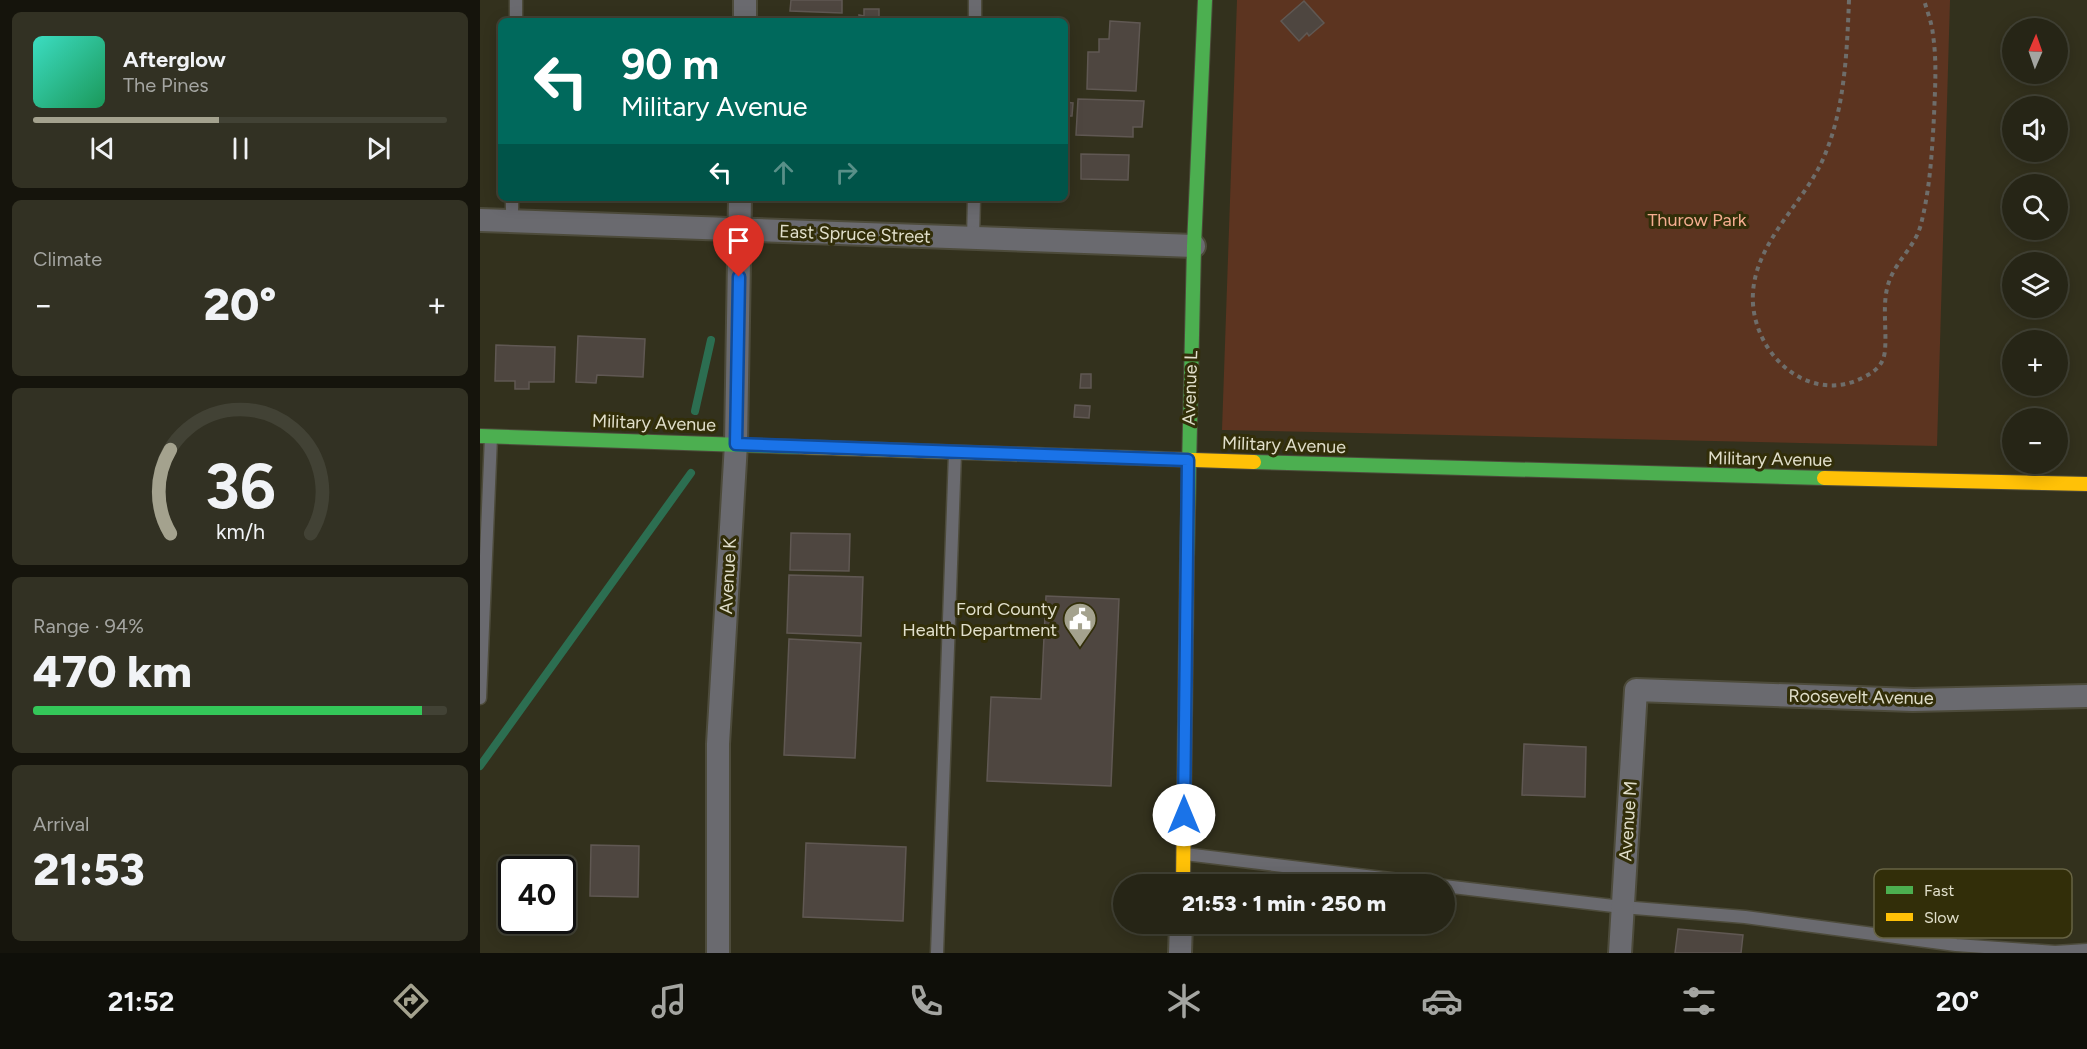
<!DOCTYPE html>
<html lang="en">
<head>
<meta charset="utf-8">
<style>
  body { margin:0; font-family:Figtree,sans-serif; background:#323123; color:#f1f3f6; height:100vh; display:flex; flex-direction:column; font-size:22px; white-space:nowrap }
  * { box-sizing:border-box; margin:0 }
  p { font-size:20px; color:#a4a5a1 }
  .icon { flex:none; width:33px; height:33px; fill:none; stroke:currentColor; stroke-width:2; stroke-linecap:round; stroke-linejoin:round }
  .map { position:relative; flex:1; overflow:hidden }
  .sheet { display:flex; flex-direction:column; gap:12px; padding:12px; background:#15140c; width:480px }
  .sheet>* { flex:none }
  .banner { position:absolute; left:18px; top:18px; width:570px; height:183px; border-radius:9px; box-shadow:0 3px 15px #0003,0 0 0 2px #424235; background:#00695c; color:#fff; overflow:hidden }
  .needle { width:39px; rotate:2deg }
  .controls { position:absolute; left:1522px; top:18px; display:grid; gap:12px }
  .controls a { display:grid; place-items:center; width:66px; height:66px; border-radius:50%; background:#262516; box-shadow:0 3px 15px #0003,0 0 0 2px #424235; font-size:30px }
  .speed { position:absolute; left:18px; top:856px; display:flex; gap:12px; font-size:30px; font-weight:700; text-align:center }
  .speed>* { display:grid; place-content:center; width:78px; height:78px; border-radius:50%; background:#262516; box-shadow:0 3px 15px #0003,0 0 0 2px #424235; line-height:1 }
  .speed .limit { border:3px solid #111; border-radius:9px; background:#fff; color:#111 }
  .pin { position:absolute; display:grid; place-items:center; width:51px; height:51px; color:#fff; margin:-62px -26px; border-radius:50% 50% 50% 0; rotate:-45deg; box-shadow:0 0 6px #0007 }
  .pin .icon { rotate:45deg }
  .me { position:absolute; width:66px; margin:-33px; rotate:0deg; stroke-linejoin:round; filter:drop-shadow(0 0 4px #0008) }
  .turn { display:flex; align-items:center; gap:21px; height:126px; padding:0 24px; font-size:27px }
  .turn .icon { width:78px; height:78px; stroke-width:2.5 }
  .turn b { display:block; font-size:42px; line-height:51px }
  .lanes { display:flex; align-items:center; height:57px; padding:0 24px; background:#0003; justify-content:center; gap:30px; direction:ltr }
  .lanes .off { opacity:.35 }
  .big { font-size:45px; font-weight:800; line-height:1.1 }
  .sheet .widget { flex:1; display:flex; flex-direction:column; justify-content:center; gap:9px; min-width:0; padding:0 21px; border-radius:9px; background:#323123 }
  .sheet .dial { align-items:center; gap:0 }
  .dial svg { height:156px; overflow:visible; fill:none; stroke:#424235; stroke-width:7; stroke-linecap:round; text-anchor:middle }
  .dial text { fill:#f1f3f6; stroke:none }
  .song { display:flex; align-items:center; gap:18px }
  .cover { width:72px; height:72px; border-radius:9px; background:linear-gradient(135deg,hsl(170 70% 55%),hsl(150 70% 35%)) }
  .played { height:6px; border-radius:3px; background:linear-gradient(90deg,#a4a28e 45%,#424235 45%) }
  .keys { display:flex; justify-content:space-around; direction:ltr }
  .heat { display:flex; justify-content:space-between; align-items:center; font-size:33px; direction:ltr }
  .charge { height:9px; border-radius:4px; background:linear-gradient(90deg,#34c759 94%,#424235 0) }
  .trip { position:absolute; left:633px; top:874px; width:342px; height:60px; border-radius:30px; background:#262516; box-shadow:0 3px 15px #0003,0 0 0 2px #424235; font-weight:800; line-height:60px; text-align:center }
  .menu { display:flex; height:96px; justify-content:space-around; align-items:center; background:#0f0f09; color:#a4a5a1 }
  .menu .icon { width:42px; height:42px }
  .menu .selected { color:#a4a28e }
  .menu b { font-size:27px; color:#f1f3f6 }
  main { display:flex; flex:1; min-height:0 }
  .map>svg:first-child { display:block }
  .green { fill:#5c3420 }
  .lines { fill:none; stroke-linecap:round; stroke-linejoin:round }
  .stream { stroke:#2c6e51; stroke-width:8 }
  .building { fill:#4e4640; stroke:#605853; stroke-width:1.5 }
  .lane-casing { stroke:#4d4b3b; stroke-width:15 }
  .street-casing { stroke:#4d4b3b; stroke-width:26 }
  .fast-casing { stroke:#4d4b3b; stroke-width:16 }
  .slow-casing { stroke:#4d4b3b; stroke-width:16 }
  .path { stroke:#6e6d6a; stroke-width:4; stroke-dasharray:4.5 4.5; stroke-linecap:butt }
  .lane { stroke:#6a6a6f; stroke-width:12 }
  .street { stroke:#6a6a6f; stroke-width:22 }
  .fast { stroke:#4caf50; stroke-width:14 }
  .slow { stroke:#ffc107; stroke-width:14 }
  .route-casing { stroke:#114b97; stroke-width:15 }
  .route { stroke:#1a73e8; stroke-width:10 }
  .labels { text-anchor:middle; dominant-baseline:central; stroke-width:6; stroke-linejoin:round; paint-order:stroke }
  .park-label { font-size:18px; fill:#f5ad90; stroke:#322e09 }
  .street-label { font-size:18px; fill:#e1dfcb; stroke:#322e09 }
  .poi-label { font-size:18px; fill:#e1dfcb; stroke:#322e09; text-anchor:end }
  .key { fill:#322e09; stroke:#676343; stroke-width:1.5 }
  .key-label { font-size:16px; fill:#e1dfcb }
</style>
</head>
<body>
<main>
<section class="sheet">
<div class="widget">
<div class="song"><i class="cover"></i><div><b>Afterglow</b><p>The Pines</p></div></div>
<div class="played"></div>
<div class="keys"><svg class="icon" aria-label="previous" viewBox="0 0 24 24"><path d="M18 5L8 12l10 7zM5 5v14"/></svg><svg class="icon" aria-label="pause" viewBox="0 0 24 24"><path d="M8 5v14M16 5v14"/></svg><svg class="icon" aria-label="next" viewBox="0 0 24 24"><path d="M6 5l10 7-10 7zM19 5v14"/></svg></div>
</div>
<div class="widget"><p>Climate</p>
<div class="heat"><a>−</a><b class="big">20°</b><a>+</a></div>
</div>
<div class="widget dial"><svg viewBox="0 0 100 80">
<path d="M14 69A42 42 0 1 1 86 69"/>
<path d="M14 69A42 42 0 0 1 14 26" stroke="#a4a28e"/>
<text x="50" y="56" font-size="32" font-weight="700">36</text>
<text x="50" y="72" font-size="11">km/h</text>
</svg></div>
<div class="widget"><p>Range · 94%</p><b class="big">470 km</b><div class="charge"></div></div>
<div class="widget"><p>Arrival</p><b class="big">21:53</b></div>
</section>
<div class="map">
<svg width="1607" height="953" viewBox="0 0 1607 953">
  <rect width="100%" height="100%" fill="#33311d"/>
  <polygon class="green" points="757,0 1470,0 1457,446 742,430"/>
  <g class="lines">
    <g class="stream">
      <polyline points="215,411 231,340"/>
      <polyline points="0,766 211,473"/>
    </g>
  </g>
  <g class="building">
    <polygon points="311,0 362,0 362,13 310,11"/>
    <polygon points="824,1 844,23 829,36 827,33 819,41 801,21"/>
    <polygon points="384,9 399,9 399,20 379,20 379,15 384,16"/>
    <polygon points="630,21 660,23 656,91 607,89 608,52 619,52 619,39 629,39"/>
    <polygon points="598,99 664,101 662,127 653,127 653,137 596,135"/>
    <polygon points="585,102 593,103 592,116 585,116"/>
    <polygon points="601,154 649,155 648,180 601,179"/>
    <polygon points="98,336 165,339 163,377 117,375 116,383 96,382"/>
    <polygon points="16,345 75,347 74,382 49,382 49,389 35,389 35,381 15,381"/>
    <polygon points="601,374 611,374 611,388 600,388"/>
    <polygon points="595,405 610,406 609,418 594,417"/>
    <polygon points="311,533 370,534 369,571 310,570"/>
    <polygon points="309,575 383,577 381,636 307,633"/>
    <polygon points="566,596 639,599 631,786 507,781 511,697 561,699"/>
    <polygon points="309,639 381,643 375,758 304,755"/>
    <polygon points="1044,744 1106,747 1105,797 1042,795"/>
    <polygon points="326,843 426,847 423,921 323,917"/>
    <polygon points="111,845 159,846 158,897 110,896"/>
    <polygon points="1198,929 1263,935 1261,953 1195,953"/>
  </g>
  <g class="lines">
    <g class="lane-casing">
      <g id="lane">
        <polyline points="36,21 36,0"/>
        <polyline points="495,21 495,0"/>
        <polyline points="32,221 32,198"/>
        <polyline points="493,238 494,198"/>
        <polyline points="0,698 11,437"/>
        <polyline points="705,854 960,885"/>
        <polyline points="964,886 1142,907 1265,917 1476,945 1575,952 1607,950"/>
        <polyline points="457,953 475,453"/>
      </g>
    </g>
    <g class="street-casing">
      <g id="street">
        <polyline points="265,21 265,0"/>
        <polyline points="0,220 714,246"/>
        <polyline points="238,953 238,744 256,444 260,198"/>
        <polyline points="700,953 701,924"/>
        <polyline points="1140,953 1156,690 1433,700 1607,696"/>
      </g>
    </g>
    <g class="fast-casing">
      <g id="fast">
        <polyline points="0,436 322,447"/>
        <polyline points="774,462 1344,478"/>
        <polyline points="707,558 714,246 725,0"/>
      </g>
    </g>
    <g class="slow-casing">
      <g id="slow">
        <polyline points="322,447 774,462"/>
        <polyline points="1344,478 1607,484"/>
        <polyline points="703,885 707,558"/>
      </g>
    </g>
    <path class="path" d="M1369,0C1367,50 1365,105 1346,152C1327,203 1269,244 1273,304C1277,359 1332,405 1384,377C1396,371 1404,364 1405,350C1407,327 1401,301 1410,279C1418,259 1436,245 1441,224C1450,189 1452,152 1454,116C1455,89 1457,62 1453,35C1452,23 1447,11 1444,0"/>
    <use href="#lane" class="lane"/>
    <use href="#street" class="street"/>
    <use href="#fast" class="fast"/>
    <use href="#slow" class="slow"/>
  </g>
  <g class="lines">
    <g class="route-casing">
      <polyline id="route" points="259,277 256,444 708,460 704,815"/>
    </g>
    <use href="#route" class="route"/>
  </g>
  <defs>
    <g id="civic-pin" transform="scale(1.725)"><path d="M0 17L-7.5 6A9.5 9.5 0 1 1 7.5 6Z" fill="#a4a28e" stroke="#322e09"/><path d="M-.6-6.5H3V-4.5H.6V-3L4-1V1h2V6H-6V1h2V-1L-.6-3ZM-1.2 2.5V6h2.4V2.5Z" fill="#fff"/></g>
  </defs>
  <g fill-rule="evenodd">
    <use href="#civic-pin" x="600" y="619"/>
  </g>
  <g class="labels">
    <g class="park-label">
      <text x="1217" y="220">Thurow Park</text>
    </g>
    <g class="street-label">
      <text transform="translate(375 234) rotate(2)">East Spruce Street</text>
      <text transform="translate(710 388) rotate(-88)">Avenue L</text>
      <text transform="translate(174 423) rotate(2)">Military Avenue</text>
      <text transform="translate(804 445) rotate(2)">Military Avenue</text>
      <text transform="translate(1290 459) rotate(1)">Military Avenue</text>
      <text transform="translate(248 576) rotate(-87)">Avenue K</text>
      <text transform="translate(1381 697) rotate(1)">Roosevelt Avenue</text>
      <text transform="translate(1148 821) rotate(-86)">Avenue M</text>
    </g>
    <g class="poi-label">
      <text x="577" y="609">Ford County<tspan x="577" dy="21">Health Department</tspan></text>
    </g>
  </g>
  <rect x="1394" y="869" width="198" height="69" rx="9" class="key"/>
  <rect x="1406" y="886" width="27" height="8" fill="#4caf50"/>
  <rect x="1406" y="913" width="27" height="8" fill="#ffc107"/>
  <g class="key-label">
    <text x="1444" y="896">Fast</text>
    <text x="1444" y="923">Slow</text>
  </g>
</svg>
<div class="controls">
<a><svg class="needle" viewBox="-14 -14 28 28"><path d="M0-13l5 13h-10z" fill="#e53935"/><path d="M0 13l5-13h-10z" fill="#a4a5a1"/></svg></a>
<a><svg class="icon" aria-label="sound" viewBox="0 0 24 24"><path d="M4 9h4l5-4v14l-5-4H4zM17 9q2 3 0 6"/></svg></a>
<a><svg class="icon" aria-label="search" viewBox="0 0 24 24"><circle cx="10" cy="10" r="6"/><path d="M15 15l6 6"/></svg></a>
<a><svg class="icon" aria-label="layers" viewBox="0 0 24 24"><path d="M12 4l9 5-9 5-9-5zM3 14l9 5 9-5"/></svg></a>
<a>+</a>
<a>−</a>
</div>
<div class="speed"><div class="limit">40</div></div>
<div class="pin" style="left:259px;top:277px;background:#d93025"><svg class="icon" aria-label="arrive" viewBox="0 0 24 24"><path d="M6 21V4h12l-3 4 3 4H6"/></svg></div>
<svg class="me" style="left:704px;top:815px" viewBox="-20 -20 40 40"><circle r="19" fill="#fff"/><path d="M0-13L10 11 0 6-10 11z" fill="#1a73e8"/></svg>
<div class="trip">21:53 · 1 min · 250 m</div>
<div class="banner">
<div class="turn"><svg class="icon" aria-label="left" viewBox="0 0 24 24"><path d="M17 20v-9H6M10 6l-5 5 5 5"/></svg><div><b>90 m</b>Military Avenue</div></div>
<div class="lanes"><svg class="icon" aria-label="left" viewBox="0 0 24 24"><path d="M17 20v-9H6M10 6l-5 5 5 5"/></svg><svg class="icon off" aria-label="ahead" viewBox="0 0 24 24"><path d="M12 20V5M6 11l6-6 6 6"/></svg><svg class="icon off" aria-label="right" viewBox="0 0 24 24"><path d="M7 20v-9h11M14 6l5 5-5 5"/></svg></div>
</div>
</div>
</main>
<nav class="menu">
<b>21:52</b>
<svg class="icon selected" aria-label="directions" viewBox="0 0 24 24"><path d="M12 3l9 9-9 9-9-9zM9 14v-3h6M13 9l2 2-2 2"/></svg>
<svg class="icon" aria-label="music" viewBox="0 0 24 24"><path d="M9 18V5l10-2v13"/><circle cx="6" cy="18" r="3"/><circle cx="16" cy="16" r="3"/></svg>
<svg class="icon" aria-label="phone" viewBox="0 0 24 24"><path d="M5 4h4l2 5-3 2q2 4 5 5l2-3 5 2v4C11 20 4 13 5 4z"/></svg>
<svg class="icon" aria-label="climate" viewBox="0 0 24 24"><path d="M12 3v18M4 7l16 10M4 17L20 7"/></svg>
<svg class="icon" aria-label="car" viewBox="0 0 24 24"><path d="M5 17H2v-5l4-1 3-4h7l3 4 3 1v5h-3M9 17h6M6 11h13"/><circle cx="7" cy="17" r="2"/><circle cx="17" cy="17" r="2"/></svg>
<svg class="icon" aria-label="filters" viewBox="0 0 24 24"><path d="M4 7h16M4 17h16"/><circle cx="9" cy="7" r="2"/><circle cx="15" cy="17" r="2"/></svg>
<b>20°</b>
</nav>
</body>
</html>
